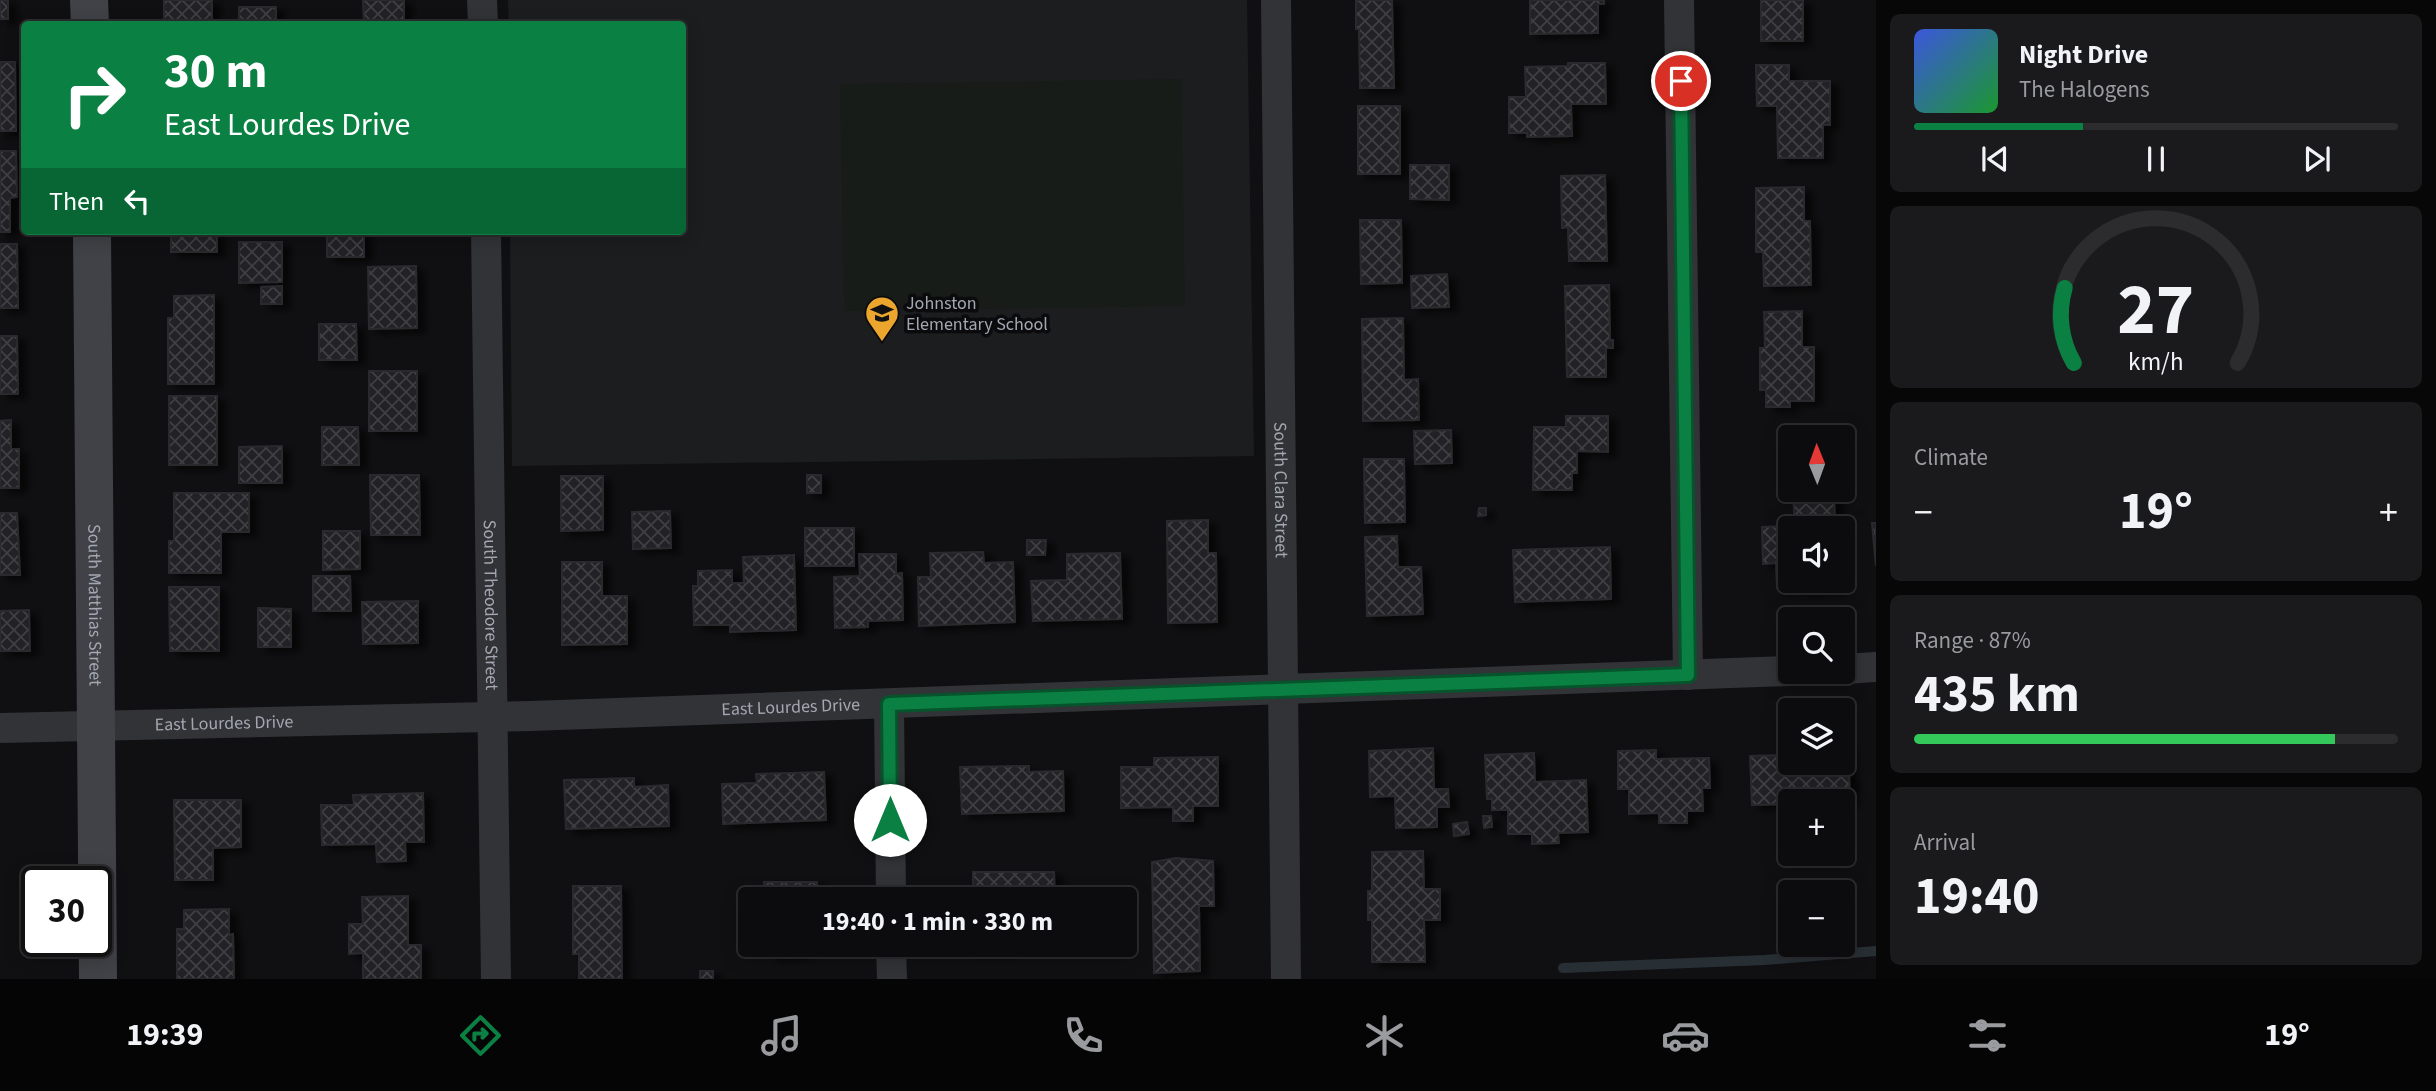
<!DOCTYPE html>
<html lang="en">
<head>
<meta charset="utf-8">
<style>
  body { margin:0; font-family:"Source Sans 3",sans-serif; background:#1a1a1c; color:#f1f3f6; height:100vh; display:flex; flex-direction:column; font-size:26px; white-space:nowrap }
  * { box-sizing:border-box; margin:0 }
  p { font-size:23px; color:#9a9b9e }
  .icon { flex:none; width:38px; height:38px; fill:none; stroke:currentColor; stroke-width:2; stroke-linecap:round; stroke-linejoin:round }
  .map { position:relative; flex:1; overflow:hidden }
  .drawer { display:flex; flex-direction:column; gap:14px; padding:14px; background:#070708; width:560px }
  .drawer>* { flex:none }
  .top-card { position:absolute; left:21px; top:21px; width:665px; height:214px; border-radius:7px; box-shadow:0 4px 18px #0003,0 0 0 2px #2c2c2e; background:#0b8043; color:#fff; overflow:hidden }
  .needle { width:46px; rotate:359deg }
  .tools { position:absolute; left:1778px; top:425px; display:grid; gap:14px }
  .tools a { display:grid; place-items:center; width:77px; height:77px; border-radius:7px; background:#0c0c0e; box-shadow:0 4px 18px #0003,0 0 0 2px #2c2c2e; font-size:35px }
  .speed { position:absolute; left:21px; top:866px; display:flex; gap:14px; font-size:35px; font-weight:700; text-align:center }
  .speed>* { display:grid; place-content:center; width:91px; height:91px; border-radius:50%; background:#0c0c0e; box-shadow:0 4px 18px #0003,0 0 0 2px #2c2c2e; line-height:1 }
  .speed .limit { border:4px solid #111; border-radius:10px; background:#fff; color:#111 }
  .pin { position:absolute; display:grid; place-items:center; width:60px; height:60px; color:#fff; margin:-30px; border:4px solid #fff; border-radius:50%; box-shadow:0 2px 7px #0007 }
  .me { position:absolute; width:77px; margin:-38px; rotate:0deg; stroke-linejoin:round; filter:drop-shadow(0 0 5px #0008) }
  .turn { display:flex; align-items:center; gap:24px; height:147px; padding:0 28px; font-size:32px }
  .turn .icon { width:91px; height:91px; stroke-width:2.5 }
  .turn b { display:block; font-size:49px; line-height:60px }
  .then { display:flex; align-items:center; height:66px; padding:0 28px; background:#0003; gap:14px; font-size:26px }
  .big { font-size:52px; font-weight:700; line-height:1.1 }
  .drawer .card { flex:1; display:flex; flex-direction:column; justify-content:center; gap:10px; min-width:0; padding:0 24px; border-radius:10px; background:#1a1a1c }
  .drawer .dial { align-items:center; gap:0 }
  .dial svg { height:182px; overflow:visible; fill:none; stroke:#2c2c2e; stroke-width:7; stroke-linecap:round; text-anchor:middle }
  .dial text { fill:#f1f3f6; stroke:none }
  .song { display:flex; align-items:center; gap:21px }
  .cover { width:84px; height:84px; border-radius:10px; background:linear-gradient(135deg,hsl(230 70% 55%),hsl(130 70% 35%)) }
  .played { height:7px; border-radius:4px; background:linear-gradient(90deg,#0b8043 35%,#2c2c2e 35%) }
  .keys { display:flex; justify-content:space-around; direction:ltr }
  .heat { display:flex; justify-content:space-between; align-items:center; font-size:38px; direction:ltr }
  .charge { height:10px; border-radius:5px; background:linear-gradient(90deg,#34c759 87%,#2c2c2e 0) }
  .trip { position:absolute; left:738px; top:887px; width:399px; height:70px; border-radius:7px; background:#0c0c0e; box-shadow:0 4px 18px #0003,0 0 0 2px #2c2c2e; font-weight:700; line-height:70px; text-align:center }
  .dock { display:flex; height:112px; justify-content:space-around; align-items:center; background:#050506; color:#9a9b9e }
  .dock .icon { width:49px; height:49px }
  .dock .current { color:#0b8043 }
  .dock b { font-size:32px; color:#f1f3f6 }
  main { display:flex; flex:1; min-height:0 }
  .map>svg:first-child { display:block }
  .built { fill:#1c1d1f }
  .green { fill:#171c18 }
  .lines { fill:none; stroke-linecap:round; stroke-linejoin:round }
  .stream { stroke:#272f35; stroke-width:10 }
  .building { fill:url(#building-cross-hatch); stroke:#2a2b2e; stroke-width:2; filter:url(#shadow) }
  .street { stroke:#323337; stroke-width:30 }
  .secondary { stroke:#404247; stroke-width:38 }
  .route-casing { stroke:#07532c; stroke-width:18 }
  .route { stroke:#0b8043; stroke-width:12 }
  .labels { text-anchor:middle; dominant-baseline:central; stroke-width:7; stroke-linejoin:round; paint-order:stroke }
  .poi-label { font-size:18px; fill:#a2a7b2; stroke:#0b0b0d; text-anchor:start }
  .street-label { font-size:18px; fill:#a2a7b2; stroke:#0b0b0d }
</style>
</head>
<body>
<main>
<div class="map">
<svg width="1876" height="979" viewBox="0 0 1876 979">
  <defs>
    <pattern id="building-cross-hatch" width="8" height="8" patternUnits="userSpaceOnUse" patternTransform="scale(1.75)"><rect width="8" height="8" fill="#232326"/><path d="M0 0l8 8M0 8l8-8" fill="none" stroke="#404043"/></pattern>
    <filter id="shadow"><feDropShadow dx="8" dy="4.5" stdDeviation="3.5" flood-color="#0009"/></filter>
  </defs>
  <rect width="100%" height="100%" fill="#101012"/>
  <polygon class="built" points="508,0 1247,0 1254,456 512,466 510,231 682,231 682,24 509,24"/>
  <polygon class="green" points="1181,79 1185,306 844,311 840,84"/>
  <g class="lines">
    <polyline class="stream" points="1563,968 1765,960 1876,951"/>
  </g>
  <g class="building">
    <rect x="0" y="0" width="8" height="19"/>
    <rect x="164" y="0" width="48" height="24"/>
    <polygon points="363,0 404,0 404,24 364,24"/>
    <polygon points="1356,0 1392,0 1394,88 1360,88 1359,29 1356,29"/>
    <polygon points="1530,0 1604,0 1604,4 1598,4 1598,33 1530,34"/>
    <rect x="1761" y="0" width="42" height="41"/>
    <rect x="239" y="7" width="37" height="17"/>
    <polygon points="0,62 15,62 16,131 0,131"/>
    <polygon points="1568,63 1605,63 1606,104 1571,104 1572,136 1527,137 1527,133 1509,133 1509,97 1526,97 1525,67 1568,66"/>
    <polygon points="1756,65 1789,65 1789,81 1830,81 1830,125 1823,125 1823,158 1778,158 1777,106 1757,106"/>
    <rect x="1358" y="106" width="42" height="68"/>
    <polygon points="0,151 16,151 17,197 10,198 10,232 0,232"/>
    <polygon points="1410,165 1449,165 1449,200 1410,199"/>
    <polygon points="1605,175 1607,261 1569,261 1568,227 1562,228 1561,176"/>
    <polygon points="1804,187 1804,221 1810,221 1811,285 1764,286 1763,252 1756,252 1756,188"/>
    <polygon points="1360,220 1401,220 1402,283 1361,284"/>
    <rect x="171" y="231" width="46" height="21"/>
    <rect x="327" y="231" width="37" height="26"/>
    <polygon points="239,242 282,242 282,282 239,283"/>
    <polygon points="0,244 17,244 18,308 0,308"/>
    <polygon points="416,266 417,328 369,329 368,267"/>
    <polygon points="1447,274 1449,307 1412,308 1411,276"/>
    <polygon points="1609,285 1610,340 1613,340 1613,348 1606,348 1606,377 1567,377 1565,286"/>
    <polygon points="282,286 282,304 261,304 261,287"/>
    <polygon points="214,295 214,384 168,384 168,318 174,318 174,296"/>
    <polygon points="1802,311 1802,347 1814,347 1814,401 1790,401 1790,407 1766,407 1766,390 1760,390 1760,348 1765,348 1764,312"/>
    <polygon points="1403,318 1404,380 1418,379 1419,420 1363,421 1362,319"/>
    <polygon points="319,324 356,324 357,360 319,360"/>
    <polygon points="0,336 17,336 18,394 0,394"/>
    <rect x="369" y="371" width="48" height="60"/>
    <rect x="169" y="396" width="48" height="69"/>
    <polygon points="1566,416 1608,416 1608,452 1577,451 1577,473 1572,473 1572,490 1533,490 1534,427 1566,427"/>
    <polygon points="11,420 11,449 19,449 19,488 0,488 0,421"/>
    <polygon points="322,427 358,427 359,465 322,465"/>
    <polygon points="1451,430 1452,463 1415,464 1414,431"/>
    <polygon points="282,446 282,483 239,483 239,447"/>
    <polygon points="1364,459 1404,459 1405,522 1365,523"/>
    <polygon points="370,475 419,475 420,535 371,535"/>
    <rect x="807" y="475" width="14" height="18"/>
    <polygon points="561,476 603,476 603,530 561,531"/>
    <polygon points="1834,491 1835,528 1790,528 1790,581 1834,581 1835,589 1798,590 1798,587 1777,588 1776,563 1763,564 1762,527 1795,526 1793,493"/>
    <polygon points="174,493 249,493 249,532 221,532 221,573 169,573 169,541 174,541"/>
    <polygon points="1479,508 1486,508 1486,515 1478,516"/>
    <polygon points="670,511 671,548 633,549 632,512"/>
    <polygon points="0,513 17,513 20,575 0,575"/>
    <polygon points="1208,520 1208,553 1216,553 1217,622 1168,623 1167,521"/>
    <polygon points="1872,523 1876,523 1876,566"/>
    <rect x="805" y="528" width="49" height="38"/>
    <polygon points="323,531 360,531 360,569 323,570"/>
    <polygon points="1397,536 1398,567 1421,567 1423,614 1367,616 1365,537"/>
    <polygon points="1027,540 1046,540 1045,555 1027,555"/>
    <polygon points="1610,547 1611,599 1515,602 1513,550"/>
    <polygon points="983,552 984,563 1013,562 1015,622 919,626 918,577 931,577 930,553"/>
    <polygon points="1120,553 1122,619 1033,621 1031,581 1067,580 1067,554"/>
    <polygon points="859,554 896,554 896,574 902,573 903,620 868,621 868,627 835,628 834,577 860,576"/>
    <polygon points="794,555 796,630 730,632 730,625 694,625 693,586 698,586 698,571 732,570 732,583 744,583 743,557"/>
    <polygon points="562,562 602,562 602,596 627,596 627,644 562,645"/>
    <polygon points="313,576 350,576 351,611 313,611"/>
    <polygon points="169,587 219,587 219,651 170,651"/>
    <polygon points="418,601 418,643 363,644 362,602"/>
    <polygon points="258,608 291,609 291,647 258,647"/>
    <polygon points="29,610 30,651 0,651 0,611"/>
    <polygon points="1843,742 1848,742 1850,802 1790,802 1790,821 1789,804 1752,805 1750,756 1785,755 1785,746 1790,746 1790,763 1843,763"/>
    <polygon points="1433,748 1434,789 1448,789 1449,807 1437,807 1437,827 1396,828 1395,796 1370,797 1369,751"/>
    <polygon points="1656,750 1656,759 1709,758 1710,788 1702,788 1703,811 1687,811 1687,823 1659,823 1659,813 1629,814 1629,789 1618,789 1618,751"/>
    <polygon points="1534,753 1535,782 1586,780 1588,832 1558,833 1559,843 1532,844 1532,834 1508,834 1508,810 1492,810 1492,799 1487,799 1485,755"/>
    <polygon points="1218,757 1218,806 1193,806 1193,821 1173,821 1173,807 1121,808 1121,767 1154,767 1154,758"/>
    <polygon points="1029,766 1029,772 1063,771 1064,811 962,814 960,767"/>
    <polygon points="824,772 826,820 723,824 722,784 757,783 756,774"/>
    <polygon points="634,778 634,787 668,785 669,826 566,829 564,780"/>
    <polygon points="423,793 424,842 405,842 406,861 377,862 376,844 322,845 321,805 354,805 353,795"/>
    <polygon points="174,800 241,800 241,847 213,848 213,880 175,880"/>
    <polygon points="1483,816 1491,816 1492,827 1484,828"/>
    <polygon points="1467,822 1469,834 1454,836 1453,824"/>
    <polygon points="1423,851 1424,889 1440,889 1440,920 1424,920 1425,962 1372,962 1372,920 1368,920 1368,891 1372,891 1372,852"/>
    <polygon points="1176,858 1213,861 1214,906 1199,906 1200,971 1154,973 1152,862"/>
    <polygon points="973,872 1054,872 1055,900 973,900"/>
    <polygon points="764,882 817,882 818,900 764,900"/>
    <polygon points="573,886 621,886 622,979 579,979 579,954 573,954"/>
    <polygon points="408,896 408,945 421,945 421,979 363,979 363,953 349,954 349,924 363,924 362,897"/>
    <polygon points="229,909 229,935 233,934 234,979 177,979 177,929 184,929 184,910"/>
    <polygon points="769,945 806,945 806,954 769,955"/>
    <rect x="968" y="945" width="40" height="7"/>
    <rect x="700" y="971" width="13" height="8"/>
  </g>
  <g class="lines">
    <g class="street">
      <polyline points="482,0 483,24"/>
      <path id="s1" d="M1276,0L1286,979"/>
      <polyline points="1679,0 1688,675"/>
      <path id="s2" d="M486,231L496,979"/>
      <polyline points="1843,669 1876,667"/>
      <polyline points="889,704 891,900"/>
      <path id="s3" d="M0,728L531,716L1790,671"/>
      <polyline points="891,945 892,979"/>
    </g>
    <g class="secondary">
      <polyline points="89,0 90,24"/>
      <path id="s4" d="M92,231L98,979"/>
    </g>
  </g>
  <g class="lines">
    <g class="route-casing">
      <polyline id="route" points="890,820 889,704 1688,675 1681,81"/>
    </g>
    <use href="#route" class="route"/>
  </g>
  <defs>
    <g id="school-pin" transform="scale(1.75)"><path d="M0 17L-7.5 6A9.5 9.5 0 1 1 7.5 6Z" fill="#eca62e" stroke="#0b0b0d"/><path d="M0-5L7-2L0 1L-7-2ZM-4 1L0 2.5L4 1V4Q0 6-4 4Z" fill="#111"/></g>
  </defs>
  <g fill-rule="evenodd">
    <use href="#school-pin" x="882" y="313"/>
  </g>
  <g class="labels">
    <g class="poi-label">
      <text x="906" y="303">Johnston<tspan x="906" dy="21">Elementary School</tspan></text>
    </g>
    <g class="street-label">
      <text stroke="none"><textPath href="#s1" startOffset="490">South Clara Street</textPath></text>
      <text stroke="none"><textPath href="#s4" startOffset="374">South Matthias Street</textPath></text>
      <text stroke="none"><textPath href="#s2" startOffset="374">South Theodore Street</textPath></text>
      <text stroke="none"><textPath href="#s3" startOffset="791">East Lourdes Drive</textPath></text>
      <text stroke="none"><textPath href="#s3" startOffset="224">East Lourdes Drive</textPath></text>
    </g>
  </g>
</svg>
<div class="tools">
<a><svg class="needle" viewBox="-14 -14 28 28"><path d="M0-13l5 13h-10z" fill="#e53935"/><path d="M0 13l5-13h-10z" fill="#9a9b9e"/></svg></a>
<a><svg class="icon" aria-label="sound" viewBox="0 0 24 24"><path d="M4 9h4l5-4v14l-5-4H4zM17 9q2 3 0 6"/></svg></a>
<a><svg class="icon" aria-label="search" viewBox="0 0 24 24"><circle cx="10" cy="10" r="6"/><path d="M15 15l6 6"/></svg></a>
<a><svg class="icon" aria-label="layers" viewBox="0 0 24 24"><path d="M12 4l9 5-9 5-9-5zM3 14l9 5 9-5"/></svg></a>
<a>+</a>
<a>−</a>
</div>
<div class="speed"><div class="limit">30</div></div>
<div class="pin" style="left:1681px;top:81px;background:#d93025"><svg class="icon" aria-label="arrive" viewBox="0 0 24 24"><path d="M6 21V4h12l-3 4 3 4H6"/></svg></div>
<svg class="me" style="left:890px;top:820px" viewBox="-20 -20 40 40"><circle r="19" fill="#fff"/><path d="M0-13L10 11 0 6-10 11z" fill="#0b8043"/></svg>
<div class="trip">19:40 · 1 min · 330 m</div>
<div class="top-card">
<div class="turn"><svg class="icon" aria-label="right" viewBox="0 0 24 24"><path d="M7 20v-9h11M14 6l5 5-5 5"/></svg><div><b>30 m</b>East Lourdes Drive</div></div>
<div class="then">Then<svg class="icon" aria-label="left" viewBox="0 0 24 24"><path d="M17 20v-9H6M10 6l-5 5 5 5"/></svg></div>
</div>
</div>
<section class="drawer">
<div class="card">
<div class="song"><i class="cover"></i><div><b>Night Drive</b><p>The Halogens</p></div></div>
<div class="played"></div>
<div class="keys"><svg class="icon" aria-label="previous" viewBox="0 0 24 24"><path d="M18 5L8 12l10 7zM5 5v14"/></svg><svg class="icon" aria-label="pause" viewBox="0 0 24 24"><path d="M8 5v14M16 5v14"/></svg><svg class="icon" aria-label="next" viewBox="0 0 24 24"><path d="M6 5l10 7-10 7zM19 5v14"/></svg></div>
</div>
<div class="card dial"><svg viewBox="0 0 100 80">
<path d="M14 69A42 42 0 1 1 86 69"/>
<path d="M14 69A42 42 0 0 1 10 36" stroke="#0b8043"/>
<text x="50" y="56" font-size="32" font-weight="700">27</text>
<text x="50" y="72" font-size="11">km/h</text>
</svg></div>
<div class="card"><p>Climate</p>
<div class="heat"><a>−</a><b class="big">19°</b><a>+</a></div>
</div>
<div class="card"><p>Range · 87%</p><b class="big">435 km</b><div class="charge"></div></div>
<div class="card"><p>Arrival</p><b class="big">19:40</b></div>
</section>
</main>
<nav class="dock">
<b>19:39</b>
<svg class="icon current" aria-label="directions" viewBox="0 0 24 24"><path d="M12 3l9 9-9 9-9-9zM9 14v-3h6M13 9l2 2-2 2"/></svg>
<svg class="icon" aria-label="music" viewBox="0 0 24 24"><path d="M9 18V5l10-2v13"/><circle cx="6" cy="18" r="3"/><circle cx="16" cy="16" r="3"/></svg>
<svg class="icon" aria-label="phone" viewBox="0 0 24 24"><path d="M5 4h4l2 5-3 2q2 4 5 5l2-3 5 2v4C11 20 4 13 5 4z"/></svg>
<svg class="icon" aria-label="climate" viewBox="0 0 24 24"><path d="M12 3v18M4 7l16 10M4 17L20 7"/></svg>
<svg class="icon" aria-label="car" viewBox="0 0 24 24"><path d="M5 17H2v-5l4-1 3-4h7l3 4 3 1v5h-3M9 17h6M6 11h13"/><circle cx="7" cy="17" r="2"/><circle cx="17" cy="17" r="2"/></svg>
<svg class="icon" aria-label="filters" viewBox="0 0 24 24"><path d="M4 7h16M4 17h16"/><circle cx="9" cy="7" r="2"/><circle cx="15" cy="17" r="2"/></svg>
<b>19°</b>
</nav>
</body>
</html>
